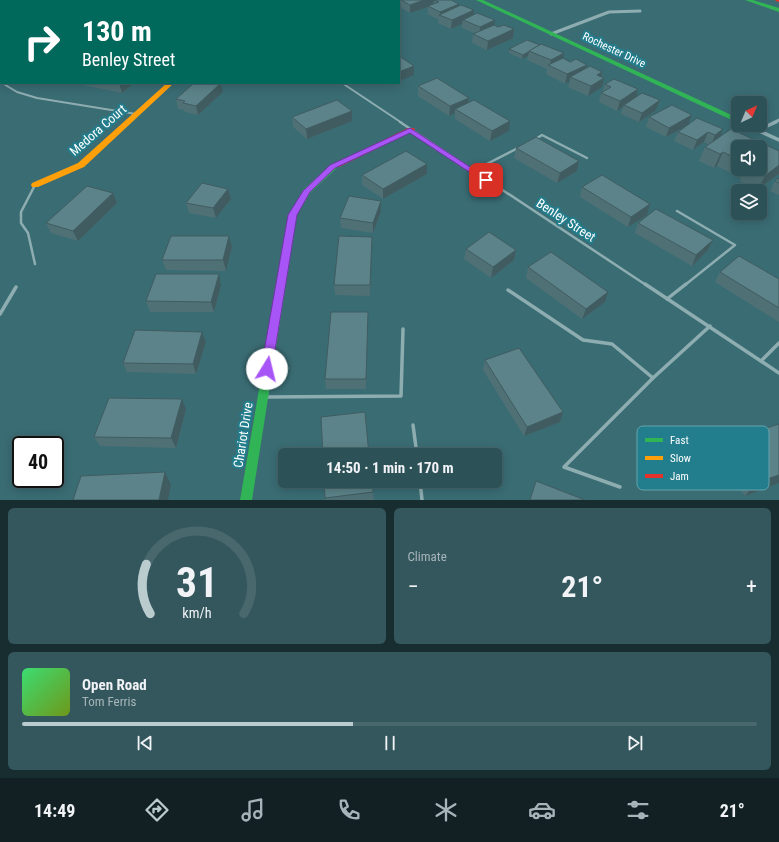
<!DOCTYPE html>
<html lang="en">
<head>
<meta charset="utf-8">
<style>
  body { margin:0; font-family:"Roboto Condensed",sans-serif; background:#34575d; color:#f1f3f6; height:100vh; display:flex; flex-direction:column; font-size:15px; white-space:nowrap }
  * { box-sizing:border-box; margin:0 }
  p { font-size:13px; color:#a6b5ba }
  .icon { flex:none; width:22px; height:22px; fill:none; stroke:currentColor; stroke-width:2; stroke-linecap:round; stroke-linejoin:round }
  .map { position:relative; height:500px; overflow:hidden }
  .details { display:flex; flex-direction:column; gap:8px; padding:8px; background:#182d30; flex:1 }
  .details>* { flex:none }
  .guide { position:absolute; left:0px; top:0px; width:400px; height:84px; box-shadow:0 2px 10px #0003,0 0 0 1px #48686d; background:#00695c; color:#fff; overflow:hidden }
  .needle { width:26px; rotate:44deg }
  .controls { position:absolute; left:731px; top:96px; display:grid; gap:8px }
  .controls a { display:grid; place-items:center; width:36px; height:36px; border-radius:6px; background:#2c5157; box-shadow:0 2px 10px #0003,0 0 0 1px #48686d; font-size:20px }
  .speed { position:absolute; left:12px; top:436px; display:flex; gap:8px; font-size:20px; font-weight:700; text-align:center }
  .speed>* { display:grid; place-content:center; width:52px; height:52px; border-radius:50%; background:#2c5157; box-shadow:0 2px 10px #0003,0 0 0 1px #48686d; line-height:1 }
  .speed .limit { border:2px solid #111; border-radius:6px; background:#fff; color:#111 }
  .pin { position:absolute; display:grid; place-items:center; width:34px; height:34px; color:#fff; margin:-17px; border-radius:8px; box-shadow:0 2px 6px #0006 }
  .me { position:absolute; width:44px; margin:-22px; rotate:9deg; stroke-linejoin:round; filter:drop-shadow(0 0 3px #0008) }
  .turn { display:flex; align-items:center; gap:14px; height:84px; padding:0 16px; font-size:18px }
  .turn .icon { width:52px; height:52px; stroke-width:2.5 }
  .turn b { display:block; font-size:28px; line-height:34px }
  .big { font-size:30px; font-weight:700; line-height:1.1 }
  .details .card { flex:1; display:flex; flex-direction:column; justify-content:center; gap:6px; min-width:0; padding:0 14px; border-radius:6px; background:#34575d }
  .details .dial { align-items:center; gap:0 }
  .dial svg { height:104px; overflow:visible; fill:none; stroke:#48686d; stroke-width:7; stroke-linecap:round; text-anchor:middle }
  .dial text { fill:#f1f3f6; stroke:none }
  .song { display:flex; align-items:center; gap:12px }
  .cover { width:48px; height:48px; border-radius:6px; background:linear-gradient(135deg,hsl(140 70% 55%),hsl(80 70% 35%)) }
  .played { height:4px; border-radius:2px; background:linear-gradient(90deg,#baccce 45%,#48686d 45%) }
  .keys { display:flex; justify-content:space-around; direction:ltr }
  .heat { display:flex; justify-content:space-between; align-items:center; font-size:22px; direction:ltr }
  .details .tiles { flex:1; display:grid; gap:8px; grid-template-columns:1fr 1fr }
  .card:last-child { grid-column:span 2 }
  .trip { position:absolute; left:278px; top:448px; width:224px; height:40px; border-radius:6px; background:#2c5157; box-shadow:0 2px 10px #0003,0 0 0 1px #48686d; font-weight:700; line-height:40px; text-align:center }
  .tab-bar { display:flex; height:64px; justify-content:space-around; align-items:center; background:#122023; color:#a6b5ba }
  .tab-bar .icon { width:28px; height:28px }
  .tab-bar .selected { color:#baccce }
  .tab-bar b { font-size:18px; color:#f1f3f6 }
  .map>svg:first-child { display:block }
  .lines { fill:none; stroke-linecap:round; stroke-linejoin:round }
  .lane-far2 { stroke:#8eadb1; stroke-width:2 }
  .lane-far1 { stroke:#8eadb1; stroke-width:2.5 }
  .lane { stroke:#8eadb1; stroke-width:3.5 }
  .street-far1 { stroke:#8eadb1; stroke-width:3 }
  .street { stroke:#8eadb1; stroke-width:3.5 }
  .fast { fill:#30b455; fill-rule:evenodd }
  .slow { fill:#ff9f0a; fill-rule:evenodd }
  .jam { fill:#e5322d; fill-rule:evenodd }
  .wall { fill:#4f7176; fill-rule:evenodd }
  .shaded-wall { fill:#405c60 }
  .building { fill:#5c8389; stroke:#405c60 }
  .route { fill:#a855f7; stroke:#6d37a1 }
  .labels { text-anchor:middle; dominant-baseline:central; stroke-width:4; stroke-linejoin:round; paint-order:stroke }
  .far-street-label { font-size:11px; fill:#fff; stroke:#227d8c }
  .street-label { font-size:13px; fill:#fff; stroke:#227d8c }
  .key { fill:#227d8c; stroke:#64a4ae; stroke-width:1 }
  .key-label { font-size:11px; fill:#fff }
</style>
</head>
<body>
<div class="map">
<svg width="779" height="500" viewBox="0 0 779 500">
  <rect width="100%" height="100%" fill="#3a6c74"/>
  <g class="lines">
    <g class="lane-far2">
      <polyline points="2,83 17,92 37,98 136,114"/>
      <polyline points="342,83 402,123"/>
    </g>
    <g class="lane-far1">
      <polyline points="400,122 646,285"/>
      <polyline points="534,140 542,135 587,158"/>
      <polyline points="473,171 518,148"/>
      <polyline points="35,185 21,212 21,223 28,233 35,264"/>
      <polyline points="677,211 735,245 685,285"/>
    </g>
    <g class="lane">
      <polyline points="645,284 779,373"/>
      <polyline points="508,290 583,340 612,344 653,378"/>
      <polyline points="667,299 686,284"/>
      <polyline points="0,314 16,287"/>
      <polyline points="761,361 779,343"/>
      <polyline points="266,397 401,396 403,329"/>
      <polyline points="413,425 417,455"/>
      <polyline points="420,481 422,500"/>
      <polyline points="620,487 564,467 653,378 710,326"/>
    </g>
    <g class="street-far1">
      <polyline points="551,34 609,12 640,11"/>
      <polyline points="773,123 779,120"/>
    </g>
    <g class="street">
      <polyline points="746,125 779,140"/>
      <polyline points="758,130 776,122"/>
    </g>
    <g class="fast">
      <polygon points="476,0 483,0 738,118 738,123"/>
      <polygon points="745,0 753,0 779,8 779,12"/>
      <polygon points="333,163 339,163 340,165 310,193 297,215 252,500 240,500 289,215 304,189"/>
    </g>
    <polygon class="slow" points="167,83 174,83 84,167 38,187 32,187 31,185 32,183 78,163"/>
    <g class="jam">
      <polygon points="775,0 779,0 779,2 776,1"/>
      <polygon points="408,128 414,128 415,130 339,167 333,167 332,165"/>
    </g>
  </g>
  <g class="wall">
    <polygon points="157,0 189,0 190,1 158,1"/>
    <polygon points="267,0 303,0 304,1 267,1"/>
    <polygon points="385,0 451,0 473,15 498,27 514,29 513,38 487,50 472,43 473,34 474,33 462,28 462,24 451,29 438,23 439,20 428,14 428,7 410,13 399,7 399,1 387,1"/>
    <polygon points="527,40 562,59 586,68 602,72 601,77 602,87 588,96 568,87 570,81 565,84 546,74 547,69 527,60 528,56 522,59 509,53 509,49"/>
    <polygon points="73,83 134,83 122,93"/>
    <polygon points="605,84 638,89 636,96 660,100 656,110 639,122 621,114 623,107 617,111 599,102 601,93 603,91"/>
    <polygon points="418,86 469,98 469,103 509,131 490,141 455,119 455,113 449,116 418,96"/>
    <polygon points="223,92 198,115 185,112 184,110 178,109 176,99"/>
    <polygon points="292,117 352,121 307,139 293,127"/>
    <path d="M649,117L688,124L720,136L779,151V174L757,190L740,181L741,178L717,166L714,168L699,161L705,147L708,144L704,142L693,150L674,141L678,132L685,127L666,137L646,127ZM738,147L760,169H738Z"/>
    <polygon points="516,148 577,171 557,183 514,158"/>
    <polygon points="427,164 427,174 383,199 362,185 362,175"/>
    <polygon points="779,178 779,195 770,191 775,181"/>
    <polygon points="582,187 650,204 647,215 628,227 580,197"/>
    <polygon points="228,189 231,199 216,218 189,213 186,203"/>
    <polygon points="117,203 78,241 51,233 46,223"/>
    <polygon points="381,211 373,233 341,228 340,218"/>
    <polygon points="638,223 713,240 708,250 692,266 635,233"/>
    <polygon points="229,236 232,247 226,271 166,270 162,260"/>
    <polygon points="372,237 372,247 370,296 335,295 334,285"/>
    <polygon points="466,249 516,250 514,260 491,278 464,259"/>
    <polygon points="528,267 605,302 582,319 526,278"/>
    <polygon points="720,272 779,279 779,322 715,282"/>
    <polygon points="221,285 214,312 150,312 146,301"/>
    <polygon points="368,312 368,322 366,389 326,389 325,379"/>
    <polygon points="206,342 196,374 127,372 123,363"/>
    <polygon points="485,360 560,422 524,436 483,370"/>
    <polygon points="186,409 176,448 100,446 94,437"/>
    <polygon points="779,424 779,483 745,496 715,456 724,442"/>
    <polygon points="373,492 374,500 326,500 325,498"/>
  </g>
  <g class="shaded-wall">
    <polygon points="94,0 99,0 99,1 92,1"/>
    <polygon points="179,0 189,0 190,1 175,1"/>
    <polygon points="424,0 434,0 434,2 433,3 433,5 428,6 428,7 410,13 410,5"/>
    <polygon points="459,4 459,12 440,15 440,12"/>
    <polygon points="474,10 473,19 463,20 462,24 451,29 452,20"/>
    <polygon points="495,20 494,29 479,36 480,27"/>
    <polygon points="514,29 513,38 487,50 488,41"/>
    <polygon points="529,52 528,56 522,59 523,55"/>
    <polygon points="564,53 562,62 550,66 551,60"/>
    <polygon points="587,65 585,74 570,77 570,81 565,84 567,74"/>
    <polygon points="414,66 414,75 399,81 399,72"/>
    <polygon points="602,72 600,81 604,78 602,87 588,96 591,86 597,75"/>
    <polygon points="119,83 134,83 122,93"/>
    <polygon points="221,83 223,92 198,115 196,106"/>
    <polygon points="638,89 636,99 624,105 623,107 617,111 620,101"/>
    <polygon points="469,98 468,107 455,109 455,113 449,116 450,106"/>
    <polygon points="660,100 656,110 639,122 642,113"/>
    <polygon points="352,111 352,121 307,139 306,129"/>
    <polygon points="692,115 688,125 666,137 669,128"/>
    <polygon points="510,121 509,131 490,141 492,131"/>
    <polygon points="723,129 719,139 711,145 715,135"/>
    <polygon points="708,132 704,142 693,150 697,140"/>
    <polygon points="723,152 717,166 714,168 720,154"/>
    <polygon points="579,161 577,171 557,183 560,173"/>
    <polygon points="427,164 427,174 383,199 383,189"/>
    <polygon points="779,165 779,174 757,190 765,176"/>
    <polygon points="228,189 231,199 216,218 213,208"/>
    <polygon points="113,193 117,203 78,241 73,231"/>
    <polygon points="381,201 381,211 373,233 373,223"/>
    <polygon points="650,204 647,215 628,227 631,217"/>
    <polygon points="229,236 232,247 226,271 223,260"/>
    <polygon points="372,237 372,247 370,296 370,285"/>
    <polygon points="713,240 708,250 692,266 696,255"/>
    <polygon points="516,250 514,260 491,278 493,267"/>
    <polygon points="219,274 221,285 214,312 211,302"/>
    <polygon points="608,292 605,302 582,319 586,309"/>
    <polygon points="368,312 368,322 366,389 366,379"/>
    <polygon points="202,332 206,342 196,374 193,364"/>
    <polygon points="182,399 186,409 176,448 171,438"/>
    <polygon points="563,412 560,422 524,436 527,427"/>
    <polygon points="165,472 171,485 168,500 159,500"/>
    <polygon points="779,475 779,483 745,496 755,483"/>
  </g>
  <g class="building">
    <polygon points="71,0 94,0 92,1 69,1"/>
    <polygon points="167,0 179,0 175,1 168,1"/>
    <polygon points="277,0 304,0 279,1"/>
    <polygon points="401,0 424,0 410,5"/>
    <polygon points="434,0 451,0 459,4 440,12 428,6 439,2"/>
    <polygon points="461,5 474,10 452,20 439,15"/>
    <polygon points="477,13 495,20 480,27 463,20"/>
    <polygon points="494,25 498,27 504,25 514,29 488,41 473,34"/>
    <polygon points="527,40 540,45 523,55 509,49"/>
    <polygon points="541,44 564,53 551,60 529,51"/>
    <polygon points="399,56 414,66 399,72"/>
    <polygon points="563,58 570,62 576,59 587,65 567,74 548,65"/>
    <polygon points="590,66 602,72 597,75 604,78 591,86 570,77"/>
    <polygon points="437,78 469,98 450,106 418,86"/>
    <polygon points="614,79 638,89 620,101 601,93 611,87 605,84"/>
    <polygon points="194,83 221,83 196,106 183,103 185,101 176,99"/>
    <polygon points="642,93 660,100 642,113 624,105"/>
    <polygon points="337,100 352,111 306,129 292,117"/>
    <polygon points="474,100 510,121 492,131 455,109"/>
    <polygon points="672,105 692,115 669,128 649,117"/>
    <polygon points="697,118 723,129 715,135 708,132 697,140 678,132"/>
    <polygon points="731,129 779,151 779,165 765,176 751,169 760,169 760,147 738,147 738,159 723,152 720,154 705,147"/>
    <polygon points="536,137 579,161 560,173 516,148"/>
    <polygon points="406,151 427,164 383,189 362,175"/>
    <polygon points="602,175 650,204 631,217 582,187"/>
    <polygon points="779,178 779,183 775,181"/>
    <polygon points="202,183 228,189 213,208 186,203"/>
    <polygon points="87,186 113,193 73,231 46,223"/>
    <polygon points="349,196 381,201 373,223 340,218"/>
    <polygon points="656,209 713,240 696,255 638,223"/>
    <polygon points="489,232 516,250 493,267 466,249"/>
    <polygon points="171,236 229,236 223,260 162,260"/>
    <polygon points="339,236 372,237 370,285 334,285"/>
    <polygon points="551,252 608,292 586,309 528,267"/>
    <polygon points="739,256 779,279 779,308 720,272"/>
    <polygon points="156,274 219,274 211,302 146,301"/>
    <polygon points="331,312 368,312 366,379 325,379"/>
    <polygon points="135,330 202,332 193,364 123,363"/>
    <polygon points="519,348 563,412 527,427 485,360"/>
    <polygon points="109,398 182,399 171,438 94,437"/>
    <polygon points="365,412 369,455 323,455 321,417"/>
    <polygon points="779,424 779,475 755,483 724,442"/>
    <polygon points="165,472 159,500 73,500 81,476"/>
    <polygon points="324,481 372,481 373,492 325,498"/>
    <polygon points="536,481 585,500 530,500"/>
  </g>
  <polygon class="route" points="410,128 490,180 489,181 483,181 410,133 335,168 310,192 297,215 272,369 271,372 267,373 263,372 261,369 288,215 303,191 330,165"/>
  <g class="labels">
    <g class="far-street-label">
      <text transform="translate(614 50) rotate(25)">Rochester Drive</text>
    </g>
    <g class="street-label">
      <text transform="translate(98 130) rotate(-41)">Medora Court</text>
      <text transform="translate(566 220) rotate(33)">Benley Street</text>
      <text transform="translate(243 435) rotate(-81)">Chariot Drive</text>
    </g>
  </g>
  <rect x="637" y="426" width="132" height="64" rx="6" class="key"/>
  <rect x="645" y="438" width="18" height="4" fill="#30b455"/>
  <rect x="645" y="456" width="18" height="4" fill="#ff9f0a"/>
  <rect x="645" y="474" width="18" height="4" fill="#e5322d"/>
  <g class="key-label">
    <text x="670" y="444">Fast</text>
    <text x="670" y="462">Slow</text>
    <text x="670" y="480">Jam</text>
  </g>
</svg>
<div class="controls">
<a><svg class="needle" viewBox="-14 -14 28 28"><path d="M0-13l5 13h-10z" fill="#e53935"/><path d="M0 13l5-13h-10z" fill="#a6b5ba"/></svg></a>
<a><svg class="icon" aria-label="sound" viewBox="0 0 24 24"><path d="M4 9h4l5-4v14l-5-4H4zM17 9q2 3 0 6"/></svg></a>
<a><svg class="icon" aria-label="layers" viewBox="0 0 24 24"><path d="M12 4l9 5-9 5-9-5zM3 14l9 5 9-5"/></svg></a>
</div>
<div class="speed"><div class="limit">40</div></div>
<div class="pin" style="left:486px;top:180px;background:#d93025"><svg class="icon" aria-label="arrive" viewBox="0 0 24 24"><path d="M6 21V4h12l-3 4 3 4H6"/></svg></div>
<svg class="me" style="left:267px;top:369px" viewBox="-20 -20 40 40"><circle r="19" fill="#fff"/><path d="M0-13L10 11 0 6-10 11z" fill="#a855f7"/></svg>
<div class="trip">14:50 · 1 min · 170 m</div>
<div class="guide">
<div class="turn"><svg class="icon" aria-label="right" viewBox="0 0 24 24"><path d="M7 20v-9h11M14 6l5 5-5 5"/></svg><div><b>130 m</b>Benley Street</div></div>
</div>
</div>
<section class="details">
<div class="tiles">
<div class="card dial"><svg viewBox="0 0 100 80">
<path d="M14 69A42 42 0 1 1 86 69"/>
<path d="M14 69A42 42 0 0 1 11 31" stroke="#baccce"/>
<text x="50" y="56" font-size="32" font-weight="700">31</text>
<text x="50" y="72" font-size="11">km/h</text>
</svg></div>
<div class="card"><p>Climate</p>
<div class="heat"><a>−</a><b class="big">21°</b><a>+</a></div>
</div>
<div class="card">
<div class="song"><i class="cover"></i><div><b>Open Road</b><p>Tom Ferris</p></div></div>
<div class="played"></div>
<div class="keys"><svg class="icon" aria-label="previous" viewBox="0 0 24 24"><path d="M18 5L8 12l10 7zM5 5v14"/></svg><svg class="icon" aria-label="pause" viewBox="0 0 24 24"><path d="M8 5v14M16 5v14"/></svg><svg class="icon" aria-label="next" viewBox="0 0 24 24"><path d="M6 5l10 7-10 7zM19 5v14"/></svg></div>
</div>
</div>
</section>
<nav class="tab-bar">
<b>14:49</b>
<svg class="icon selected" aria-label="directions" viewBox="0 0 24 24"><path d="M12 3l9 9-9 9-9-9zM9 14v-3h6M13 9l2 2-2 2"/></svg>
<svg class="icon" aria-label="music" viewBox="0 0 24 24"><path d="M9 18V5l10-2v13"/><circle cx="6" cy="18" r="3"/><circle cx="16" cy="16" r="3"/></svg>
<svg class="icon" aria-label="phone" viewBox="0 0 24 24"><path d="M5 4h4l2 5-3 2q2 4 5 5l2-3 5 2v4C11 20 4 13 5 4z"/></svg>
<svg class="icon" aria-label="climate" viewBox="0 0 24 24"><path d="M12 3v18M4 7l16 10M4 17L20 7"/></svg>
<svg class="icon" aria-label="car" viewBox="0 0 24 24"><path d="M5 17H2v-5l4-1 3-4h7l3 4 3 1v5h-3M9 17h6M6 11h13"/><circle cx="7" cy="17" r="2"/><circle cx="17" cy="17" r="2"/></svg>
<svg class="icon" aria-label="filters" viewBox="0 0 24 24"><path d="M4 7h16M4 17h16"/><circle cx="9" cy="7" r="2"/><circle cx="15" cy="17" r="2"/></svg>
<b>21°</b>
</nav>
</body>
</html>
